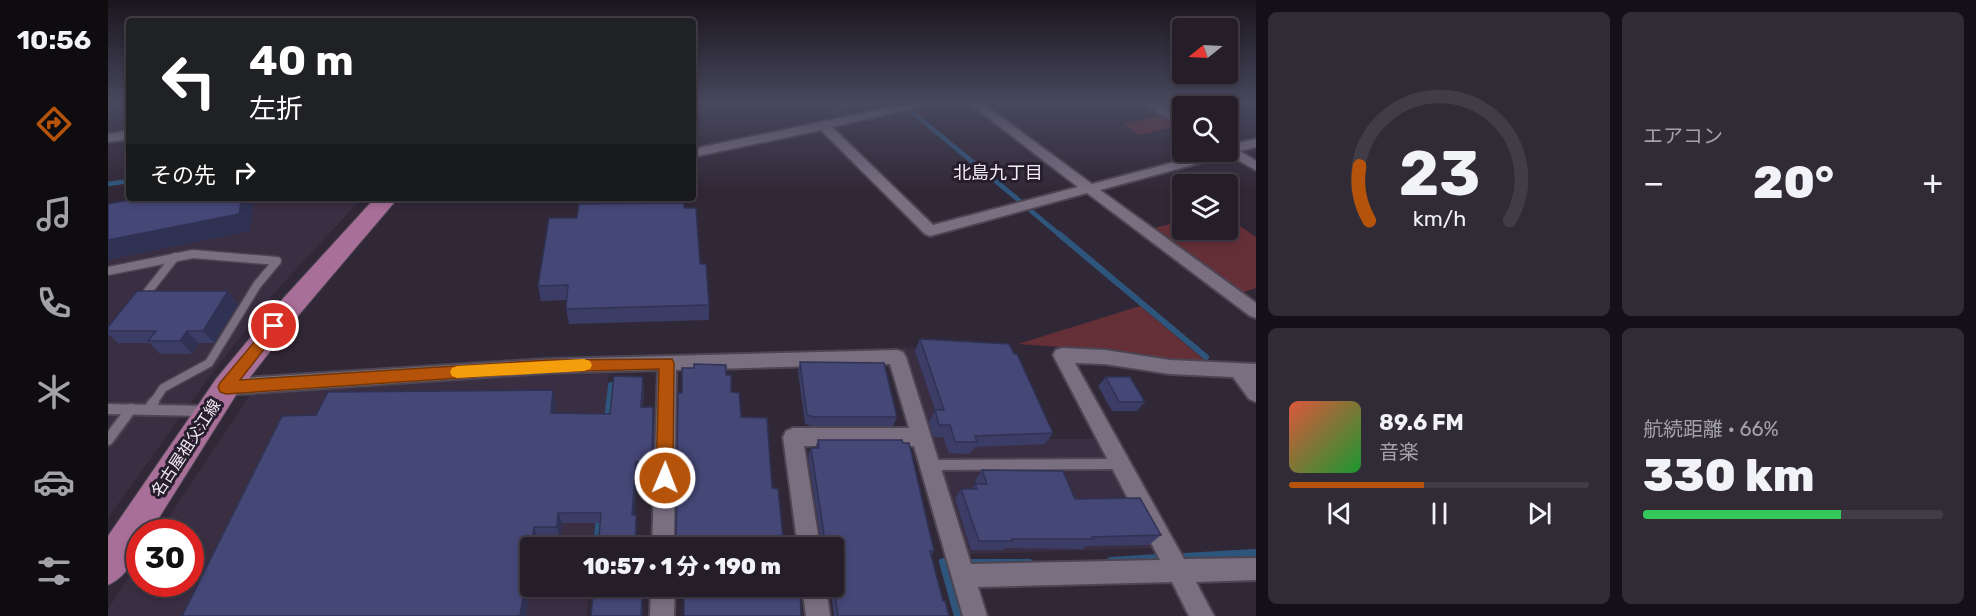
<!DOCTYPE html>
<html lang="ja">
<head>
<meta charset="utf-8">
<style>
  body { margin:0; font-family:Rubik,"Noto Sans JP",sans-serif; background:#312b35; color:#f1f3f6; height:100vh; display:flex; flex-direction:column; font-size:22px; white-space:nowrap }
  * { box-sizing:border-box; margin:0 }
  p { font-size:20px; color:#a3a2a8 }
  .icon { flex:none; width:33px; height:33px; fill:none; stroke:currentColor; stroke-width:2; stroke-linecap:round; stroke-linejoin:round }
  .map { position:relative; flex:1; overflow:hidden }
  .side { display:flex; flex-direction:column; gap:12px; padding:12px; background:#141017; width:720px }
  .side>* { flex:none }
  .guide { position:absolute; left:18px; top:18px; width:570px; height:183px; border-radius:6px; box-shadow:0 3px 9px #0003,0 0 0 2px #423c46; background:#202124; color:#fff; overflow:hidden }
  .needle { width:39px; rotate:252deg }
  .buttons { position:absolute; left:1064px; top:18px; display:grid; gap:12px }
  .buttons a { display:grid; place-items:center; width:66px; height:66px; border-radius:6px; background:#251e29; box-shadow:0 3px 9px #0003,0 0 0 2px #423c46; font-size:30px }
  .speed { position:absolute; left:18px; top:519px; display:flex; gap:12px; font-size:30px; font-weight:700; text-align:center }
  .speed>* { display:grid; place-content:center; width:78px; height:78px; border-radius:50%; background:#251e29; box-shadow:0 3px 9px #0003,0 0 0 2px #423c46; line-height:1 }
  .speed .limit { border:9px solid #d22; background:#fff; color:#111 }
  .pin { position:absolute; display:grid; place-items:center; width:51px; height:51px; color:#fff; margin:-26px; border:3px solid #fff; border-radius:50%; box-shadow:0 2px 6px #0007 }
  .me { position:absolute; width:66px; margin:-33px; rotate:1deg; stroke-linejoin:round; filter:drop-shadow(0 0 4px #0008) }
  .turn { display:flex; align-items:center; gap:21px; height:126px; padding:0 24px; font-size:27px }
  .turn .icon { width:78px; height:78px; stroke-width:2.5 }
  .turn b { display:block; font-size:42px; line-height:51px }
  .then { display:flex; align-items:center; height:57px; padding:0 24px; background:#0003; gap:12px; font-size:22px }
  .big { font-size:45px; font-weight:800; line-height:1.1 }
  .side .widget { flex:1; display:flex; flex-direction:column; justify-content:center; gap:9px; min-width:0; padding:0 21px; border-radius:9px; background:#312b35 }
  .side .dial { align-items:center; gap:0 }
  .dial svg { height:156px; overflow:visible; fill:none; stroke:#423c46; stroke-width:7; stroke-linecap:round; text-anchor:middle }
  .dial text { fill:#f1f3f6; stroke:none }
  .song { display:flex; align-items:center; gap:18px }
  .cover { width:72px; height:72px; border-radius:9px; background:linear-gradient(135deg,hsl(10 70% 55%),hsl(130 70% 35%)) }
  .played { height:6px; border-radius:3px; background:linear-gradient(90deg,#b45309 45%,#423c46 45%) }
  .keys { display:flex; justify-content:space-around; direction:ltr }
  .heat { display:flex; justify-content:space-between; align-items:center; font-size:33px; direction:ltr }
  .charge { height:9px; border-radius:4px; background:linear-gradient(90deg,#34c759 66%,#423c46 0) }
  .side .tiles { flex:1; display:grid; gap:12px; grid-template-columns:repeat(2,1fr) }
  .trip { position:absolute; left:412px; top:537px; width:324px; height:60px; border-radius:6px; background:#251e29; box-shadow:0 3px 9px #0003,0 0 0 2px #423c46; font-weight:800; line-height:60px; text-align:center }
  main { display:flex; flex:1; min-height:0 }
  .tabs { display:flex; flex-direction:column; width:108px; justify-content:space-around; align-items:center; background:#0f0c10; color:#a3a2a8 }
  .tabs .icon { width:42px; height:42px }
  .tabs .selected { color:#b45309 }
  .tabs b { font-size:27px; color:#f1f3f6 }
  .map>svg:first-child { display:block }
  .built { fill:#3a2e43 }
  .green { fill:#652f38 }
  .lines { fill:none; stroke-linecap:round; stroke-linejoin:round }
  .stream-far2 { stroke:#2e567d; stroke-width:4.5 }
  .stream-far1 { stroke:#2e567d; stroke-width:6 }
  .stream { stroke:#2e567d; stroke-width:8 }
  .service-far1-casing { stroke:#4d4552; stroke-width:11 }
  .service-casing { stroke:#4d4552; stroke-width:14 }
  .minor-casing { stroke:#4d4552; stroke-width:4 }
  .primary-casing { stroke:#4d4552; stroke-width:2 }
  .service-far1 { stroke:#796f81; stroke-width:8 }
  .service { stroke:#796f81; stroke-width:10 }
  .minor { fill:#796f81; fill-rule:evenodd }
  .primary { fill:#a86f99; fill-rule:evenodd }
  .wall { fill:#3b3d66 }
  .shaded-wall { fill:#303253 }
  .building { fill:#454777; stroke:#303253; stroke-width:1.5 }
  .route { fill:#b45309; stroke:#753606; stroke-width:1.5 }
  .slow { fill:#f59e0b }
  .labels { text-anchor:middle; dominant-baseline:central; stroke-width:6; stroke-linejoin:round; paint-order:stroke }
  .street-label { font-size:16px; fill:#f2ecf7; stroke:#271e2d }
  .neighbourhood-label { font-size:18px; fill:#f2ecf7; stroke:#271e2d }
</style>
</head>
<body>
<main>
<nav class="tabs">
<b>10:56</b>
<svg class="icon selected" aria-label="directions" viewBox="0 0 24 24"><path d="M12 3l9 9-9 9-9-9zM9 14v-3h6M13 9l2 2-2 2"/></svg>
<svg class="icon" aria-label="music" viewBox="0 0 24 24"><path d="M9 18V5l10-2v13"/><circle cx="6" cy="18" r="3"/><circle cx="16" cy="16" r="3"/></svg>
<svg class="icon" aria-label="phone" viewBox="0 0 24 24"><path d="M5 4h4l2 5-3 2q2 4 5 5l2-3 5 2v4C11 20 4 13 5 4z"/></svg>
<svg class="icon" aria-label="climate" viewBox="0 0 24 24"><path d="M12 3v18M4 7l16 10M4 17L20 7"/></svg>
<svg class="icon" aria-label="car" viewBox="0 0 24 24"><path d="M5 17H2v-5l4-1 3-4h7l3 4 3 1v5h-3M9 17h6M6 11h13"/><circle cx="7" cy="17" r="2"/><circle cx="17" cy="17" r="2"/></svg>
<svg class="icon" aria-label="filters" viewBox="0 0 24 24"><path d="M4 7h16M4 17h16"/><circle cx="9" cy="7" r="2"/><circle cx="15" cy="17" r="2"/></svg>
</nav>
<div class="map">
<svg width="1148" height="616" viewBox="0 0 1148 616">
  <rect width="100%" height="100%" fill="#312837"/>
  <g class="built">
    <polygon points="79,198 253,199 166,293 101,377 0,518 0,213"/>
    <polygon points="795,347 870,354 938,439 989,439 1046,548 860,554"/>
    <polygon points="501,374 485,547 423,548 423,586 481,587 479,616 0,616 0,609 31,562 32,584 82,584 82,532 51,532 142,395 438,375"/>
  </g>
  <g class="green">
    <polygon points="1054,115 1071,125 1032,135 1015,124"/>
    <polygon points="1119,217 1148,237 1148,288 1130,294 1043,229 1074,221 1074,230 1119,230"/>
    <polygon points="1032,306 1100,363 995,350 910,344"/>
  </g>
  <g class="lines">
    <g class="stream-far2">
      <polyline points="1049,104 1053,106 1063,103"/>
      <polyline points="804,112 913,202"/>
      <polyline points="0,184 21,181"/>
      <polyline points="922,210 953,236"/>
    </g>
    <g class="stream-far1">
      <polyline points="951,234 1098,357"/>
      <polyline points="501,403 503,385"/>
    </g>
    <g class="stream">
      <polyline points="500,421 502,402"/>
      <polyline points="489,548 492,515"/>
      <polyline points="1076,557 1148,553"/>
      <polyline points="1003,561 1050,558"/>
      <polyline points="835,562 850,616"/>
      <polyline points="865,563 921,563"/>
    </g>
    <g class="service-far1-casing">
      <g id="service-far1">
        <polyline points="0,271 85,254 169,261 149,285 101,363 55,388 45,403"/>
        <polyline points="34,299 67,257"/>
      </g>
    </g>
    <g class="service-casing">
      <g id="service">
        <polyline points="0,409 96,411"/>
        <polyline points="40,410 46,402"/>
        <polyline points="0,440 23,409"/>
        <polyline points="821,465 1012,464"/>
      </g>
    </g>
    <g class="minor-casing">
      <g id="minor">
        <polygon points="803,103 827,103 724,127 825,225 970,187 861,103 874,103 984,184 1105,152 1119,152 1119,145 1148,139 1148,147 1132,151 1148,161 1148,170 1121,155 992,190 1148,303 1148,318 1142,316 979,193 822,236 817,234 713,130 585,157 585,149"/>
        <polygon points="1036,103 1050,103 1074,118 1074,127"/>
        <polygon points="21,131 21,139 0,142 0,134"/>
        <polygon points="954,348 997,350 1062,360 1148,364 1148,402 1141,399 1125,377 1062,374 997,364 967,363 1076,559 1148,558 1148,580 1088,582 1106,616 1081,616 1064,582 870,587 879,616 855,616 806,446 696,446 712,548 690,548 675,437 678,431 685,428 801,428 782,364 568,370 566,548 544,548 550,370 440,373 118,395 111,392 109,387 111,382 118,379 440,359 789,350 795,352 798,357 863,564 1052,560 945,355 948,350"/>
        <polygon points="543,586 567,586 566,616 542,616"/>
        <polygon points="694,586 718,586 722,616 698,616"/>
      </g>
    </g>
    <g class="primary-casing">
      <path id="primary" d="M267,198H290L189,317L128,395L42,532H32C32,554 20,576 0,585V536L108,379L171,303Z"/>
    </g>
    <use href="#service-far1" class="service-far1"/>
    <use href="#service" class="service"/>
    <use href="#minor" class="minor"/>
    <use href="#primary" class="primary"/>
  </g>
  <g class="wall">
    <polygon points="714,103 752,103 753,104 751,112 728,117"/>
    <polygon points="576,208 592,264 601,305 601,320 461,324 458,309 459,300 433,301 430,286 469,218"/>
    <polygon points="130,304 106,343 90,343 84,354 52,354 42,343 10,343 0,334 0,327"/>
    <polygon points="812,339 945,433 937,444 867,447 862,454 841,453 835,437 825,437 821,422 827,410 807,351"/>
    <polygon points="692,362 789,417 785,426 704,426 697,424 690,371"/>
    <polygon points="998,377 1037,402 1029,411 1004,411 990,386"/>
    <polygon points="536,388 535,407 546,418 544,473 529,473 526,515 529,525 529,548 490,548 492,523 454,523 452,537 429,537 428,548 423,548 423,581 418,616 74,616 208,415 448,402 447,413 502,414"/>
    <polygon points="710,440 826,551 823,555 835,601 841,616 726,616 722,586 726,586 726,548 714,548 700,456 703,448 707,448"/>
    <polygon points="874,470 967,499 1053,535 1041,545 978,546 975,549 897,548 895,550 863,550 847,499 853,489 864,489 867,484 868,484 867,481"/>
    <polygon points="568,586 680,586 680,589 576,591 569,591"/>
  </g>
  <g class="shaded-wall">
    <polygon points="753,104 751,112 728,117 729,109"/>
    <polygon points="134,198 147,198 142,231 0,260 0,240"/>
    <polygon points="120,291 130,304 106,343 95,331"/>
    <polygon points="79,331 90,343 84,354 72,341"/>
    <polygon points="535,377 536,388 534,418 533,407"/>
    <polygon points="445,390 448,402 446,425 443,413"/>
    <polygon points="545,407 546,418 544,473 544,462"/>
    <polygon points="528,462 529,473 526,525 524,515"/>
    <polygon points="450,513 454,523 452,537 449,527"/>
    <polygon points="528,515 529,525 529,548 527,548"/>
    <polygon points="426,527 429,537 428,548 423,548 423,581 418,616 412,616"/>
    <polygon points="524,586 526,586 525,605 524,596"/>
    <polygon points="534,597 535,606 535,616 533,616"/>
  </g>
  <g class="building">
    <polygon points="724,103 752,103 753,104 729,109"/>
    <polygon points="32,198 134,198 131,214 0,240 0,204"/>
    <polygon points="576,203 576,208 588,208 592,264 598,264 601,305 458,309 460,285 430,286 441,218 469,218 471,204"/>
    <polygon points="29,291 120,291 95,331 79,331 72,341 40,341 48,331 0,331 0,327"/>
    <polygon points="812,339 901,344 906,354 909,354 945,433 867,436 869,442 847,442 842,425 831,425 827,410 836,410"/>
    <polygon points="692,362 776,363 789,417 706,417 699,415"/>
    <polygon points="586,364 618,365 618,375 623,375 623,392 631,393 633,417 659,418 664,488 670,489 676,548 568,548 570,393 574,393 574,368 586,368"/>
    <polygon points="506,376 535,377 533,407 545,407 544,462 528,462 524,515 528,515 527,548 490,548 493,513 450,513 449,527 426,527 412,616 74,616 174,416 208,415 220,392 445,390 443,413 502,414"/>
    <polygon points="998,377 1022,377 1037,402 1011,402"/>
    <polygon points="710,440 794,440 795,443 801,443 826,551 822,551 835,601 837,601 841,616 730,616 726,586 726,548 718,548 703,448 711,448"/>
    <polygon points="874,470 955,471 967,499 1032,498 1053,535 984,537 986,539 903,539 904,541 871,541 853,489 869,489 867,484 879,484"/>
    <polygon points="486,586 524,586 524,596 534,597 533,616 483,616"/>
    <polygon points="576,586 680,586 680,589 692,589 693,616 576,616"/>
  </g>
  <linearGradient id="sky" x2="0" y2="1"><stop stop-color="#1b161e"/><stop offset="0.54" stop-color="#48485e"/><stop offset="1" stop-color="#48485e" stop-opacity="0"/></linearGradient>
  <rect width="1148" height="190" fill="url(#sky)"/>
  <polygon class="route" points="166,321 174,326 171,330 132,380 440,360 564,359 566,363 565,478 563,484 557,486 551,484 548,478 551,369 440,372 118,394 112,392 110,387 112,383 162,323"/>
  <polygon class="slow" points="476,359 482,361 484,365 482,369 476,371 349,378 344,376 342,372 344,368 349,366"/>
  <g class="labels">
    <g class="street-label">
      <text transform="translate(78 448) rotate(-57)">名古屋祖父江線</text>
    </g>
    <g class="neighbourhood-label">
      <text x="890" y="173">北島九丁目</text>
    </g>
  </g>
</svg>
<div class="buttons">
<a><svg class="needle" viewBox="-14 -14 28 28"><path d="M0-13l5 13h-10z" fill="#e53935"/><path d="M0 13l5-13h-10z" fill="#a3a2a8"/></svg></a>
<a><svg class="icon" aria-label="search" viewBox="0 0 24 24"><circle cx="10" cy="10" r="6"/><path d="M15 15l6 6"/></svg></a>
<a><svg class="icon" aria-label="layers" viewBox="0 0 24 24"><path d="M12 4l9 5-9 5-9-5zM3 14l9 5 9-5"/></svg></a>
</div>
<div class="speed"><div class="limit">30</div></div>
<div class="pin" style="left:166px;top:326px;background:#d93025"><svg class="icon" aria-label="arrive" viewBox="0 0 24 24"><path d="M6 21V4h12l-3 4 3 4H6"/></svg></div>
<svg class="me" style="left:557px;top:478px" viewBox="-20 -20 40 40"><circle r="17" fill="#b45309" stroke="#fff" stroke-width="3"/><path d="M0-11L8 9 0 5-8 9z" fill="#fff"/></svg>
<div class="trip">10:57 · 1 分 · 190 m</div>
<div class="guide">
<div class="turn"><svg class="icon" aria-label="left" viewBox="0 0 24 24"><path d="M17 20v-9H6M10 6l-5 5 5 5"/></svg><div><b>40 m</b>左折</div></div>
<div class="then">その先<svg class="icon" aria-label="right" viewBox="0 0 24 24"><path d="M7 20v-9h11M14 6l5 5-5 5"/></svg></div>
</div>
</div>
<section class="side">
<div class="tiles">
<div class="widget dial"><svg viewBox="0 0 100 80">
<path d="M14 69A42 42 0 1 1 86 69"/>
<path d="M14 69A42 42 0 0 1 9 41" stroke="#b45309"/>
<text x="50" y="56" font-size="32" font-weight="700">23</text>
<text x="50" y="72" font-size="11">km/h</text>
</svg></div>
<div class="widget"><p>エアコン</p>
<div class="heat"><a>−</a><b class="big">20°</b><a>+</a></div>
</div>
<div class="widget">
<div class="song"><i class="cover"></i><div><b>89.6 FM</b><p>音楽</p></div></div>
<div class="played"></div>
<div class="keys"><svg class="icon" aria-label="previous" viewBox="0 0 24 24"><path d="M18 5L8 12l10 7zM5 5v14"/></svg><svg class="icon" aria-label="pause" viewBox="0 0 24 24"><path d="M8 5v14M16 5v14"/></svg><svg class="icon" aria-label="next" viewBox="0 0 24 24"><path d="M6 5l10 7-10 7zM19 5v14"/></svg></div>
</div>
<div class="widget"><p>航続距離 · 66%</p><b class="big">330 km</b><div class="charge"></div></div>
</div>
</section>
</main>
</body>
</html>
